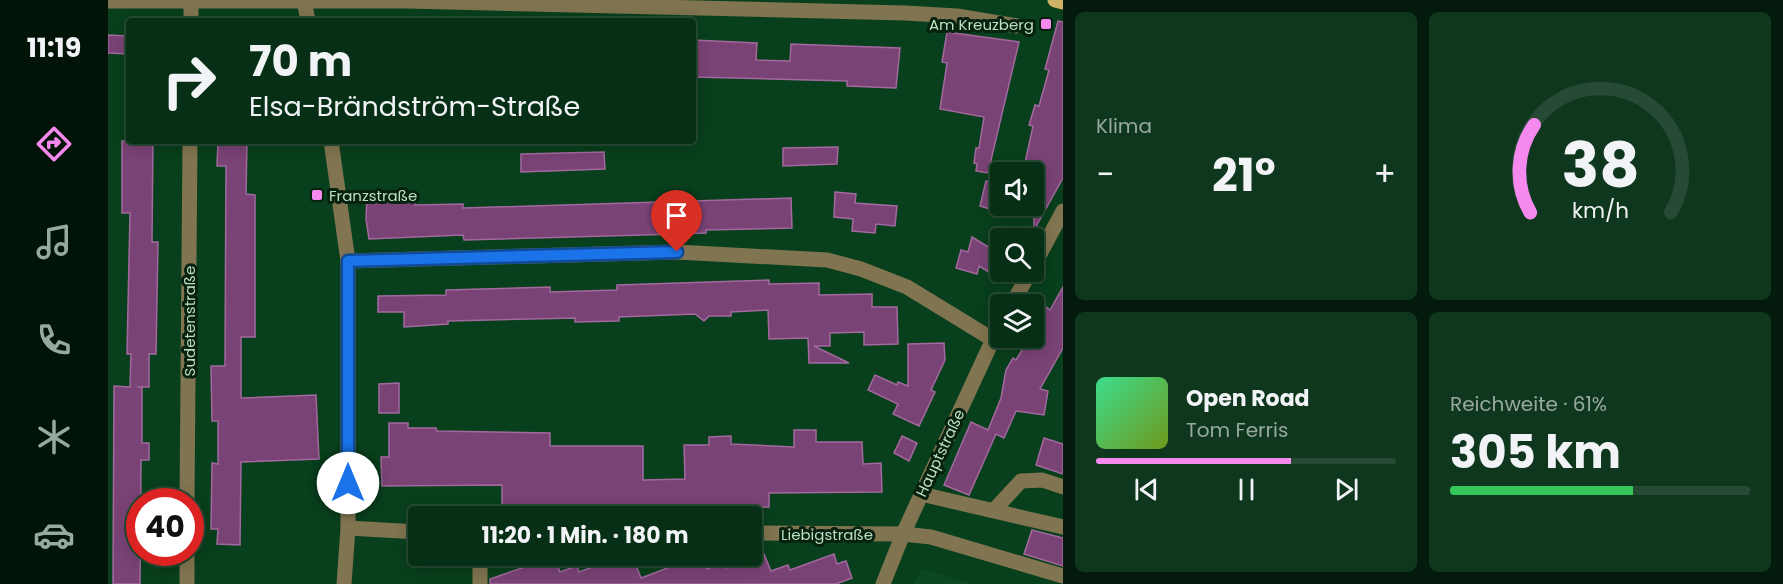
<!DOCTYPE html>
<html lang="de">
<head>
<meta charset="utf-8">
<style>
  body { margin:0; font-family:Poppins,sans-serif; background:#0f371e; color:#f1f3f6; height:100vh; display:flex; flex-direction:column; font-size:22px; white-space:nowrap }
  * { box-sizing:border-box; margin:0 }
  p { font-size:20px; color:#98a9a0 }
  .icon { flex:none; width:33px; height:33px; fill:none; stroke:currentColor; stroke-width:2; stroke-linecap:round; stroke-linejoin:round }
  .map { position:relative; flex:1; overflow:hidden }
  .sheet { display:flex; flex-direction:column; gap:12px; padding:12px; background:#031a0c; width:720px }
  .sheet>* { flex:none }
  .hud { position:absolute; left:18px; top:18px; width:570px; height:126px; border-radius:6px; box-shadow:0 3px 15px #0003,0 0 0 2px #274a34; background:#062f15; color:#f1f3f6; overflow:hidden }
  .controls { position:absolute; left:882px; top:162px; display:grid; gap:12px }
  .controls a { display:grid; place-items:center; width:54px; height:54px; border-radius:6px; background:#062f15; box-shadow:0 3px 15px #0003,0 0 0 2px #274a34; font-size:30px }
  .speed { position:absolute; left:18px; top:488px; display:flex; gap:12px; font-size:30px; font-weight:700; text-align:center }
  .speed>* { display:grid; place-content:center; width:78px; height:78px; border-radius:50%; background:#062f15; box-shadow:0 3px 15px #0003,0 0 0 2px #274a34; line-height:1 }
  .speed .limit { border:9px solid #d22; background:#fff; color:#111 }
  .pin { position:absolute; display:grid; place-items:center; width:51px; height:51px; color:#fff; margin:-62px -26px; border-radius:50% 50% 50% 0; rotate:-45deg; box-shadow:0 0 6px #0007 }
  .pin .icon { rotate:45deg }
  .me { position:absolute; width:66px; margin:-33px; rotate:0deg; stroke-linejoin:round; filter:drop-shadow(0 0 4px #0008) }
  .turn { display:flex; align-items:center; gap:21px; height:126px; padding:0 24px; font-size:27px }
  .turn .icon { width:78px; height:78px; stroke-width:2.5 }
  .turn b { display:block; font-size:42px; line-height:51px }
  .big { font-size:45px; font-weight:700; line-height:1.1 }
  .sheet .widget { flex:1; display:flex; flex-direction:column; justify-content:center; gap:9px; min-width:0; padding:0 21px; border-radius:9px; background:#0f371e }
  .sheet .dial { align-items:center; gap:0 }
  .dial svg { height:156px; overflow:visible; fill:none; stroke:#274a34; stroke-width:7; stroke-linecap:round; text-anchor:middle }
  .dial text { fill:#f1f3f6; stroke:none }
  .song { display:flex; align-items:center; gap:18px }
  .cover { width:72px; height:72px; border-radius:9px; background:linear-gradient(135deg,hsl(150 70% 55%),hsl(80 70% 35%)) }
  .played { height:6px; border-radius:3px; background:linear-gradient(90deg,#f689ed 65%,#274a34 65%) }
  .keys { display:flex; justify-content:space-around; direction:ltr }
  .heat { display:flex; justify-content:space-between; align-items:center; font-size:33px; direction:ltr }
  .charge { height:9px; border-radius:4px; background:linear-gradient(90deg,#34c759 61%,#274a34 0) }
  .sheet .tiles { flex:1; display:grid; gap:12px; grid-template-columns:repeat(2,1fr) }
  .trip { position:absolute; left:300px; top:506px; width:354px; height:60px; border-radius:6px; background:#062f15; box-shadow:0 3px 15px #0003,0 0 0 2px #274a34; font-weight:700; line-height:60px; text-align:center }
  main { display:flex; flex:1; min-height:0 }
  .menu { display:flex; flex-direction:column; width:108px; justify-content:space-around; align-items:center; background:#021308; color:#98a9a0 }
  .menu .icon { width:42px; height:42px }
  .menu .on { color:#f689ed }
  .menu b { font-size:27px; color:#f1f3f6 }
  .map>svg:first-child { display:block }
  .built { fill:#0c4921 }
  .building { fill:#794375; stroke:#a3699e; stroke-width:1.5 }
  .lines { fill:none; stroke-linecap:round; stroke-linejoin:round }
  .minor { stroke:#817450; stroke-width:15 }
  .major { stroke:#ceb266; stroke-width:15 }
  .route-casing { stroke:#114b97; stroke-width:15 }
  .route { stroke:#1a73e8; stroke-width:10 }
  .poi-dot { fill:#f689ed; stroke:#06220e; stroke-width:2 }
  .labels { text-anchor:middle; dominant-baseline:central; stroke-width:6; stroke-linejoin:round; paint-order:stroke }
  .poi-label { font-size:15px; fill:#bedfc4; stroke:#06220e; text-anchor:end }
  .street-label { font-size:15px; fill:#bedfc4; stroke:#06220e }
</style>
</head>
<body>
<main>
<nav class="menu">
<b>11:19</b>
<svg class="icon on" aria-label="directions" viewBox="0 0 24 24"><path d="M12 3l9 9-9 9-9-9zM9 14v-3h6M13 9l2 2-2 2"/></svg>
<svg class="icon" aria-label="music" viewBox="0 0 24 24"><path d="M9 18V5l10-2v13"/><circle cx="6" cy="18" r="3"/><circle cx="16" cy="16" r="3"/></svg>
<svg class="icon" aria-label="phone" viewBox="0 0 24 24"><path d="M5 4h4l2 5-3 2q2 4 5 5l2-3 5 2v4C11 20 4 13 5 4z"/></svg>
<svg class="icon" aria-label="climate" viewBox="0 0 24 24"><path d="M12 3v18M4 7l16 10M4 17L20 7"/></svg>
<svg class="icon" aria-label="car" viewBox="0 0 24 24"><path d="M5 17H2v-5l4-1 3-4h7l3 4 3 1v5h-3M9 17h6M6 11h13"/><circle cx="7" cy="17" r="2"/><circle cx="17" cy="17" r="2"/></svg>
</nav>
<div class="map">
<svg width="955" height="584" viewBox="0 0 955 584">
  <rect width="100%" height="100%" fill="#083f1c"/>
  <polygon class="built" points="813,569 865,584 806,584"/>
  <g class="building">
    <polygon points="950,21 955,22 955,178 926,230 926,172 915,172 925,126 921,125 927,105 931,106 941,70 937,69"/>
    <polygon points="839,32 911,42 880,173 868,171 869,164 866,163 868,148 871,148 876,117 832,109 839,63 834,62"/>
    <polygon points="0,35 21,36 21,54 0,53"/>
    <polygon points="585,40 649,43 648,60 682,61 683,44 792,48 788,88 739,86 739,81 585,77"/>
    <polygon points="14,141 45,141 44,242 50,242 48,354 41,354 41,387 29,387 34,387 34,443 41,443 41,460 33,460 32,584 5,584 6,386 22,387 23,354 19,354 22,213 14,213"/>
    <polygon points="110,141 139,141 138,194 147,195 147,337 133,337 133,398 208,395 211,459 133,462 132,545 109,544 110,529 103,529 104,463 110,464 110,421 104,421 103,366 117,366 118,166 109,166"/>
    <polygon points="730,147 729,164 675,166 675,148"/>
    <polygon points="496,152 497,169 413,172 413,154"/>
    <polygon points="878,181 892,185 888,211 872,206"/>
    <polygon points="727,192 748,194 747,203 789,206 787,226 768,224 767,233 744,231 745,219 726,217"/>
    <polygon points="282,195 283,199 307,198 307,205 355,204 355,208 683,198 684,228 598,230 598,233 571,234 356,240 355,235 261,239 258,219 259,196"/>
    <polygon points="864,237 892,254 892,279 871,266 869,274 848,268 853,250 860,252"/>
    <polygon points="661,280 661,284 711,283 711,295 764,294 764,307 789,307 790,344 756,345 756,332 722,333 722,346 706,346 741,363 701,363 700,338 661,339 660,310 623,312 623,316 601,316 596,321 587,314 511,317 511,321 467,322 467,318 340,321 340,324 296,327 296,312 270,312 270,296 338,295 338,290 442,287 442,292 475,291 509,290 509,285"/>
    <polygon points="955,287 955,348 932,389 940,391 936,415 908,411 896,438 888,434 861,495 836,485 863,422 880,430 893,398 898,370 905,358 908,360 921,338 926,338 926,330 938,307 942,310"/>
    <polygon points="836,343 837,360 823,390 827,392 811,426 785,414 790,404 760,390 767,375 789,385 790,382 800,386 800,344"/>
    <polygon points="291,383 291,413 271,413 271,384"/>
    <polygon points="281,423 300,423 300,428 328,428 329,431 442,433 442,446 535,446 535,480 577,479 576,445 601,445 601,437 623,436 623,444 686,447 686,430 708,430 708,442 754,442 755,464 773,463 774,492 661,493 661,507 394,509 394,485 274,486 273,457 281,457"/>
    <polygon points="794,436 809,443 801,461 786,453"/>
    <polygon points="936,438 955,444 955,474 928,465"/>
    <polygon points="924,530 955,538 955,566 916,554"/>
    <polygon points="656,554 663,571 680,565 682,570 726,554 729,564 738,561 744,578 728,584 382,584 382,579 446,557 452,572 469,566 471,572 515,556 516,559 525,557 533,578 594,555 599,569 616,563 618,568"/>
  </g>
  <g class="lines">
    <g class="minor">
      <polyline points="196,0 200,21"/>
      <polyline points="0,1 299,1 797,13 849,16 909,26"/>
      <polyline points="83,21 83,0"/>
      <polyline points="223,141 240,261 240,528 236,584"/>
      <polyline points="240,261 569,252 719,260 753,269 799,287 884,339"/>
      <polyline points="926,265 955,211"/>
      <polyline points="904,304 922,272"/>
      <polyline points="813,494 955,527"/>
      <polyline points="79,501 82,141"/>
      <polyline points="886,510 913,481 934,480 955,487"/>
      <polyline points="240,528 310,532"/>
      <polyline points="644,533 795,534 823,537 955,576"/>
      <polyline points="79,584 79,552"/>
      <polyline points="372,584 372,555"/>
      <polyline points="775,584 795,534 892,324"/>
    </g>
    <polyline class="major" points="947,0 955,2"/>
  </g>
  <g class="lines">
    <g class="route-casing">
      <polyline id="route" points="240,483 240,261 569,252"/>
    </g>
    <use href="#route" class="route"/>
  </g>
  <g class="poi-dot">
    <rect x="932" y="18" width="12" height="12" rx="3"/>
    <rect x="203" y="189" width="12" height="12" rx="3"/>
  </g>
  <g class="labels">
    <g class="poi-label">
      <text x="926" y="24">Am Kreuzberg</text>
      <text x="221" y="195" text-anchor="start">Franzstraße</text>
    </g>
    <g class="street-label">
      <text transform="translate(81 321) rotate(-90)">Sudetenstraße</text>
      <text transform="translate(832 453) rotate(-65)">Hauptstraße</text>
      <text x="719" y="534">Liebigstraße</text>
    </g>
  </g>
</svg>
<div class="controls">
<a><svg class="icon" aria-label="sound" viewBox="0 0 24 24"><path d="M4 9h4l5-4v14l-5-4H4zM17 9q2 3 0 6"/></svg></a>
<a><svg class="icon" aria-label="search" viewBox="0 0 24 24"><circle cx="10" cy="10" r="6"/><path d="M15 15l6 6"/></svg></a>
<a><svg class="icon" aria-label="layers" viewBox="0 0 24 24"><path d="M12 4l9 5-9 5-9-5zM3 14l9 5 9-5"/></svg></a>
</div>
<div class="speed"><div class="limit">40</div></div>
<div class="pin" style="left:569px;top:252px;background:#d93025"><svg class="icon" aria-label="arrive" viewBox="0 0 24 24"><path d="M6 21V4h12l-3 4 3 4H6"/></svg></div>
<svg class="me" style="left:240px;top:483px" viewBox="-20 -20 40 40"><circle r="19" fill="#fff"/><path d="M0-13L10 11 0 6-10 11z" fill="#1a73e8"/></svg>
<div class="trip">11:20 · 1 Min. · 180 m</div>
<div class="hud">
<div class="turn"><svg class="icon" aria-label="right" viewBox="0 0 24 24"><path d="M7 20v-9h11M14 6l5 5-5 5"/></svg><div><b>70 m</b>Elsa-Brändström-Straße</div></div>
</div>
</div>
<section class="sheet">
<div class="tiles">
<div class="widget"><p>Klima</p>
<div class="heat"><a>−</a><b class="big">21°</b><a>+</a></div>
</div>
<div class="widget dial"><svg viewBox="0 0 100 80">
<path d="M14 69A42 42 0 1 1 86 69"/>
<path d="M14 69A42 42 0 0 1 16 24" stroke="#f689ed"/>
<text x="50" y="56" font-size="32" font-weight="700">38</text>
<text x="50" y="72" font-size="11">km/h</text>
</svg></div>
<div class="widget">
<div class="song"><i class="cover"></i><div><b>Open Road</b><p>Tom Ferris</p></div></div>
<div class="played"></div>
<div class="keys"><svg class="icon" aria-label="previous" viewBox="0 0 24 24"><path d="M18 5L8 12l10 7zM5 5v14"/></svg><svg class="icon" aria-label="pause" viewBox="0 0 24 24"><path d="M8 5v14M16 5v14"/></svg><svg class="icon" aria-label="next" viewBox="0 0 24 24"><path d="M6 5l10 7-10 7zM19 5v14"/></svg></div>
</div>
<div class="widget"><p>Reichweite · 61%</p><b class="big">305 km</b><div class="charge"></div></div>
</div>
</section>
</main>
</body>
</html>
